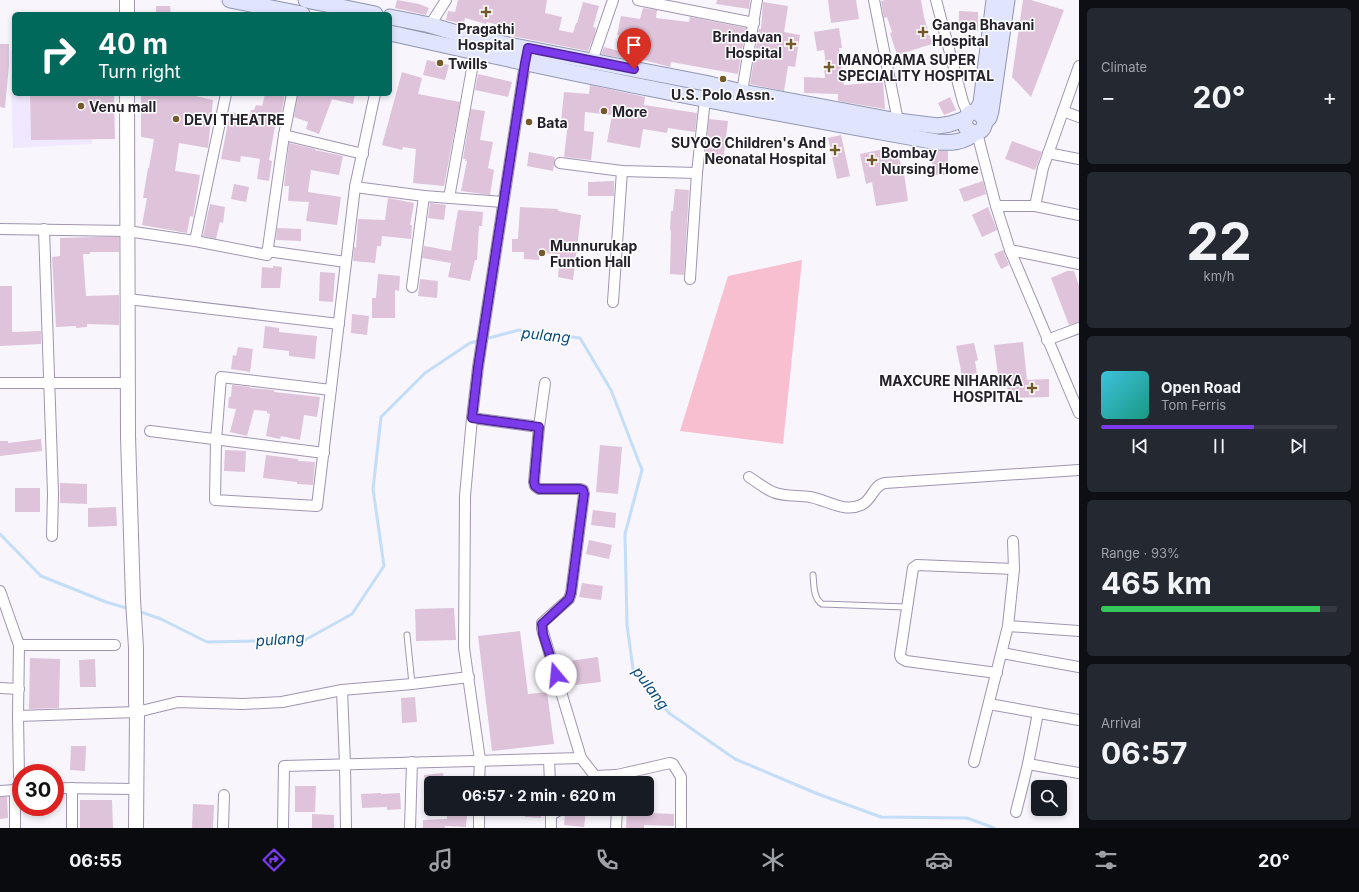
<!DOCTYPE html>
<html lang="en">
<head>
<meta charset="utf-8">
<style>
  body { margin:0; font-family:Inter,sans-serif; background:#242831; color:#f1f3f6; height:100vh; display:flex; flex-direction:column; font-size:15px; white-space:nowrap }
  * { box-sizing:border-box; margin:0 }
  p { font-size:13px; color:#9ea1a6 }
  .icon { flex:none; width:22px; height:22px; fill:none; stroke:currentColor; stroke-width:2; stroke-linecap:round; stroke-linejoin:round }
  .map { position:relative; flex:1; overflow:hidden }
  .drawer { display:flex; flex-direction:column; gap:8px; padding:8px; background:#0d0f14; width:280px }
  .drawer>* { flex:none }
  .banner { position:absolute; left:12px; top:12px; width:380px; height:84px; border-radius:6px; box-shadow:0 2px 6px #0003; background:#00695c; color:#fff; overflow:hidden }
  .controls { position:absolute; left:1031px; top:780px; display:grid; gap:8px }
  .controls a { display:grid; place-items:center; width:36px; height:36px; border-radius:6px; background:#171b24; box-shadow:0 2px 6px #0003; font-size:20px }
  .speed { position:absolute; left:12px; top:764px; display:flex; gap:8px; font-size:20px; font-weight:700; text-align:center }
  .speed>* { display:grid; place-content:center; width:52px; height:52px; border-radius:50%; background:#171b24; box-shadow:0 2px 6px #0003; line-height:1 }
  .speed .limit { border:6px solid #d22; background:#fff; color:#111 }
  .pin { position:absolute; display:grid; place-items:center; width:34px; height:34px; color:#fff; margin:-41px -17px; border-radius:50% 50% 50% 0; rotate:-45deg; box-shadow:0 0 4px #0007 }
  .pin .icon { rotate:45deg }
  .me { position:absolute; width:44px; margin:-22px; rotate:343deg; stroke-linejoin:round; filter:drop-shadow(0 0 3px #0008) }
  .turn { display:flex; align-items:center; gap:14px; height:84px; padding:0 20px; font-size:18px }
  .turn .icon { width:52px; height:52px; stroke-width:2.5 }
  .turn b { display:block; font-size:28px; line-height:34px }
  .big { font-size:30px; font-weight:700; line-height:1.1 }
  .drawer .tile { flex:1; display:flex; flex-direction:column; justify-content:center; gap:6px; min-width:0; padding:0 14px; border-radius:6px; background:#242831 }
  .drawer .dial { align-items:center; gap:0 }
  .dial b { font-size:52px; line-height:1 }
  .song { display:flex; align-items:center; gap:12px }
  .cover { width:48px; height:48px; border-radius:6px; background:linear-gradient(135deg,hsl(190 70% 55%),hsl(170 70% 35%)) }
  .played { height:4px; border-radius:2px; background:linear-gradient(90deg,#7c3aed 65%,#363941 65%) }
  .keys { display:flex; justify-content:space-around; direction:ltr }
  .heat { display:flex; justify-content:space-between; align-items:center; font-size:22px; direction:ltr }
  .charge { height:6px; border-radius:3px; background:linear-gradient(90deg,#34c759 93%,#363941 0) }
  .trip { position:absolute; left:424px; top:776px; width:230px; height:40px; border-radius:6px; background:#171b24; box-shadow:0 2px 6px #0003; font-weight:700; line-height:40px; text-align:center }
  .dock { display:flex; height:64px; justify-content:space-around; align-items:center; background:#090b0e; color:#9ea1a6 }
  .dock .icon { width:28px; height:28px }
  .dock .selected { color:#7c3aed }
  .dock b { font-size:18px; color:#f1f3f6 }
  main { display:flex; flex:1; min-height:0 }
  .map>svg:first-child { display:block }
  .built { fill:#f0e8fe }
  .green { fill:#f8bfd1 }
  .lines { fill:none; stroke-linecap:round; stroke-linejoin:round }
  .stream { stroke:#c5def7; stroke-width:3 }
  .building { fill:#dec3da }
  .lane-casing { stroke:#a095b1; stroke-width:7 }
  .street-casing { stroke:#a095b1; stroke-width:12 }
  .secondary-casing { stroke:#a095b1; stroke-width:16 }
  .primary-casing { stroke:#9195b3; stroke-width:17 }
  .lane { stroke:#fff; stroke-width:5 }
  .street { stroke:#fff; stroke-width:10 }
  .secondary { stroke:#fff; stroke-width:14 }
  .primary { stroke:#e0e5fd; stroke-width:15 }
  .route-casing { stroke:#51269a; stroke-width:10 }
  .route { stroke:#7c3aed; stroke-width:7 }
  .poi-dot { fill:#74592b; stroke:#fff; stroke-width:1.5 }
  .labels { text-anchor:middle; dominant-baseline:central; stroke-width:3; stroke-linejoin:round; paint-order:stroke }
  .poi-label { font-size:14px; font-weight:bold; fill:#25212c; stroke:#fff; text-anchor:start }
  .water-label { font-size:15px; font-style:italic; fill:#0b4b7c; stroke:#fff }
</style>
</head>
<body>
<main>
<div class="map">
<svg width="1079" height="828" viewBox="0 0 1079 828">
  <rect width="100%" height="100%" fill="#f8f5fc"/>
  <polygon class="built" points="10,51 14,51 14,94 91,94 92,144 13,148"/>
  <polygon class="green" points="802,260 783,444 680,431 728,276"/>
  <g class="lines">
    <g class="stream">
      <polyline points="0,534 41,576 106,602 130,609"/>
      <polyline points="138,611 161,619 207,642 305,640 352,614 384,566 373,489 381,417 425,373 470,343 519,330 580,338 611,390 642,470 625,534 627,625 633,669 669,713 735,759 818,794 881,817 967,818 994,828"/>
    </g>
  </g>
  <g class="building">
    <polygon points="397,0 419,4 429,8 426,15 395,8"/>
    <polygon points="458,0 547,0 545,13 562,17 559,30 573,33 576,23 577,23 583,2 599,6 593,27 596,28 594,37 588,51 512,36 514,29 487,22 486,24 465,18 464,24 446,20 448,11 455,12"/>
    <polygon points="717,0 750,0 749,9 716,4"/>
    <polygon points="828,0 856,0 859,19 831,23"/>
    <polygon points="886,0 921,0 924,17 932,44 897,55 890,33 892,32 887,17 884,18 881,1"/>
    <polygon points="1023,0 1031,0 1064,10 1031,97 1012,77"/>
    <polygon points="763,2 788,6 784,32 800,35 795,67 788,66 784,91 750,84 759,29 761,29"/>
    <polygon points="156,6 170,6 171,14 156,14"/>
    <polygon points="643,8 657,10 656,18 689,22 690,17 746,28 738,74 671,62 670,67 632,57 636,39 617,35 621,16 640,19"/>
    <polygon points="959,11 978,12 978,31 970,30 969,27 959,26"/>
    <polygon points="839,28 842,48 839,48 844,85 883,82 885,109 838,101 838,94 804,93 804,77 825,78 824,66 826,66 824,50 817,51 814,32"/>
    <polygon points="0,44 9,44 9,65 5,108 0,107"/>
    <polygon points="604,47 623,52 622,58 601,54"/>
    <polygon points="427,60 449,65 445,80 423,75"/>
    <polygon points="402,72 422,78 418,94 460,102 444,186 413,183 416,149 403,147 402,150 382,145"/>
    <polygon points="478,74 512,82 508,97 475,90"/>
    <polygon points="590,85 645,97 644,105 697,113 695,132 668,128 667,133 643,129 640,148 607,142 612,115 585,112 584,131 594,132 591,160 564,157 568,122 561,122 564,92 589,94"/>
    <polygon points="30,94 114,94 115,139 31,140"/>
    <polygon points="141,94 187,94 213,100 208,148 179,143 175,171 200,175 193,217 190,216 187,233 142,225 147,198 143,198 148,168 149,168 154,139 141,137"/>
    <polygon points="265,94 285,94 279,126 275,126 269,160 272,161 269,181 257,179 260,159 241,156 240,162 221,159 230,112 250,115 251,110 254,110 256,105 262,106"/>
    <polygon points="298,94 355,94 353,104 332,99 319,134 306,129 308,122 294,117"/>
    <polygon points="950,97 956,110 944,115 938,103"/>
    <polygon points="471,109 485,111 480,140 493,142 488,168 494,170 490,195 461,191 467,161 465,161 466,159 463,159"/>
    <polygon points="709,119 728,121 723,163 705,161"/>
    <polygon points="841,135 850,176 837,179 828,138"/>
    <polygon points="1012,141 1042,152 1035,170 1005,159"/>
    <polygon points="289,143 315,149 315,150 343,156 339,175 311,170 308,192 341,197 337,225 306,221 309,202 288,201 289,186 284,186"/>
    <polygon points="884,149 885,154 896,150 904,173 908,201 876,206 872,182 866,184 860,154"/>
    <polygon points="932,150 948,151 948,175 932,175"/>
    <polygon points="529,152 555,157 553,171 527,166"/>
    <polygon points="614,181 614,196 588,196 588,182"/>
    <polygon points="983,181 986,194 964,202 959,189"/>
    <polygon points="234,184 249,187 246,202 231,199"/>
    <polygon points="675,189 689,190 684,275 670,274 671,230 670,230 671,211 673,211"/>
    <polygon points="388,198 414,203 410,225 412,225 411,239 382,236 381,246 377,246 375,263 353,261 354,247 356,248 358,219 385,220"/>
    <polygon points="430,203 446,205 444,220 428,218"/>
    <polygon points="210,204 225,207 223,223 220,222 216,239 203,236"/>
    <polygon points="520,207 558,209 558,211 581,215 573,280 558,277 560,254 539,253 539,260 524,259 524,252 512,252 512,239 518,239"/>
    <polygon points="988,207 997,230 982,237 972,215"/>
    <polygon points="458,210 483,212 482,226 479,226 477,260 475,260 470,281 448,277 451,263 422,258 424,246 451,251"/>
    <polygon points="277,228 301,229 301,241 276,240"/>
    <polygon points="95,237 119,237 119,252 90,252 90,254 83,254 86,296 119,295 119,325 87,324 87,327 76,328 76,326 56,327 52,257 60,256 60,238"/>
    <polygon points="1003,250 1009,265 1001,269 994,254"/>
    <polygon points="273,266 282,267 280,288 261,288 262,267 273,268"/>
    <polygon points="1067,271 1074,271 1079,286 1079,322 1069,325 1051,278"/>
    <polygon points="320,272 335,273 333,302 319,301"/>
    <polygon points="378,274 400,276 399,291 395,290 395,318 372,318 372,298 376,298"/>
    <polygon points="420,279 438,281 437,298 418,296"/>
    <polygon points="0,286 12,286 12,332 41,331 41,344 0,346"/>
    <polygon points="352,314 369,316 367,335 351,333"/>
    <polygon points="265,326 279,328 279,332 317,336 315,359 289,356 289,351 263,348"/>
    <polygon points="1023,342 1027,380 1049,379 1049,397 1008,398 1007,374 998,375 994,345"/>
    <polygon points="974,343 978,360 975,361 977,373 962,376 956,346"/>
    <polygon points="238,347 253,349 250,372 231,369 233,355 236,356"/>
    <polygon points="232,385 250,387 250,388 274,390 274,392 320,397 317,417 304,415 300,440 281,436 280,439 266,436 270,414 267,413 267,411 254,410 247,436 230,432 236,409 228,408 229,397 231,397"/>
    <polygon points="41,439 42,451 0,456 0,441 8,441 8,443"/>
    <polygon points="600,445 622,447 618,494 596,492"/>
    <polygon points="225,450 246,451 245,472 224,471"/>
    <polygon points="266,455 298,459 298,461 315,462 313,485 297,484 297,482 263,478"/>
    <polygon points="60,483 87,484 87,504 60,503"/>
    <rect x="15" y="488" width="25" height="24"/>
    <polygon points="116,507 117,526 88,527 88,508"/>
    <polygon points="593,510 616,513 615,528 591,525"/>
    <polygon points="589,540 612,545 609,559 586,554"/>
    <polygon points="582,583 603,586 601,600 579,597"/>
    <polygon points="454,608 456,640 416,641 415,609"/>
    <polygon points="520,631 528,694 547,692 554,744 492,751 478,636"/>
    <polygon points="598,657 601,682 566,686 562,662"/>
    <polygon points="30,658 60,659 59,708 29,709"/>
    <polygon points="95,659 96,687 80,687 79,660"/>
    <polygon points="415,697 417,722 402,723 401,698"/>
    <polygon points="71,746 86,746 85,771 70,770"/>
    <polygon points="443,773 444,783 425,783 424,775"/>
    <polygon points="295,786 316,786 315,812 295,812"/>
    <polygon points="381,793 381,794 400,793 401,809 387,810 387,807 362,808 361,794"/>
    <polygon points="0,797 7,797 8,818 0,819"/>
    <polygon points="80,800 112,800 113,828 80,828"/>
    <polygon points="193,804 214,805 213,828 192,828"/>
    <polygon points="525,809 542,809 541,818 525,817"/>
    <polygon points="627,809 647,809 646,813 674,814 674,826 644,825 644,828 626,828"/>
    <polygon points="567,810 586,812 584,827 564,825 565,814"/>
    <polygon points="312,814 334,815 334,828 312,828"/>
    <polygon points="447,815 467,816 466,827 445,826 445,828 423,828 423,820 447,819"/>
  </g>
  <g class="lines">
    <g class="lane-casing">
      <g id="lane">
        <path d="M813,575C814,584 813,598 822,604L906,607"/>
        <polyline points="407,635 412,684"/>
      </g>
    </g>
    <g class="street-casing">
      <g id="street">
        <polyline points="638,0 754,23"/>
        <polyline points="874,0 898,121"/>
        <polyline points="936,0 963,102 968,114"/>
        <polyline points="430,25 446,0"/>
        <polyline points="592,61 613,0"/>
        <polyline points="742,92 757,0"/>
        <polyline points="226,94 195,241 267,255 284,135 292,94"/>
        <polyline points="375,94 355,187 424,196"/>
        <polyline points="1063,111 1079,117"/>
        <polyline points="977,133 996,206 1010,250 1079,413"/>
        <polyline points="284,135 363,154"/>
        <polyline points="1048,153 1079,159"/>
        <polyline points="560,163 622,171 697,173"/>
        <polyline points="449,198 475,52"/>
        <polyline points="996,206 1035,206 1079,215"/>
        <polyline points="1035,206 1043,168 1079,66"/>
        <polyline points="0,229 127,231 195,241"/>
        <polyline points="44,229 53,493 52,536"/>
        <polyline points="1010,250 1079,264"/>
        <polyline points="267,251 346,262"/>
        <polyline points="690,279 697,173 705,99"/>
        <polyline points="412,287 424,196 503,202"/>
        <polyline points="128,299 339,324"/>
        <polyline points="613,302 622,171"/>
        <polyline points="1047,340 1079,328"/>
        <polyline points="0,383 128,383"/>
        <polyline points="331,390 221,377 216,440 215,500 317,506 355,187"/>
        <polyline points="472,418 539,427 534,482 535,486 539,489 580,489 583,490 584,494 571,593 569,599 542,623 542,629 581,758 595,776 617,775"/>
        <polyline points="539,427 545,383"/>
        <polyline points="150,431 324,453"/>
        <path d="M749,477C757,482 765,489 773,492C784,497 798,495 810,497C827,500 844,513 861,505C872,501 873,485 885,483L1079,470"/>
        <polyline points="0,591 19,645 115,645"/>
        <polyline points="1008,626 1079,631"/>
        <polyline points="19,645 18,716 137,712 178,702 243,704 282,702 342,690 412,684 469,677"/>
        <polyline points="1002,653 1079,667"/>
        <polyline points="997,673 906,661 901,658 900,655 913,568 917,565 1014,569"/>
        <polyline points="0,688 19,689"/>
        <polyline points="342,690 345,764 346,828"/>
        <polyline points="989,704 1079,720"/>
        <polyline points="18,716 19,776 21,784"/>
        <polyline points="549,759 550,783"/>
        <polyline points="974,762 1008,626 1014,569 1013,541"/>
        <polyline points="1028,764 1079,773"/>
        <polyline points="479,783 480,760 464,648 465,496 472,418 478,367 526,57"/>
        <polyline points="617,783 617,775 670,763 673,764 681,777 681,828"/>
        <polyline points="55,788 136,789"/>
        <polyline points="0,791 15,790"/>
        <polyline points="551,809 551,828"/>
        <polyline points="1016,812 1028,764 1038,713"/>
        <polyline points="551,815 561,809"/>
        <polyline points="15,828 15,790 20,783"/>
        <polyline points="72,828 72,788"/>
        <polyline points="223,828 224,795"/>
        <polyline points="283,828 284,766 581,758"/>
        <polyline points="410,828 412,762"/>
        <polyline points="479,828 479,809"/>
        <polyline points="616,828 617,809"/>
      </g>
    </g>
    <g class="secondary-casing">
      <g id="secondary">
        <polyline points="127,14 127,0"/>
        <polyline points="127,94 128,436 133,600 136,648 136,703 137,712 136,828"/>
      </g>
    </g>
    <g class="primary-casing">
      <g id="primary">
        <polyline points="230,0 302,14"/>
        <polyline points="306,0 375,14"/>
        <polyline points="390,17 430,25 473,38 705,83 742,92 898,121 938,126 950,124 965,119"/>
        <path d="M390,33C571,74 753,110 937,142C951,143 963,143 975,133"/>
        <polyline points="976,112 981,103 994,0"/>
        <path d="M985,121C982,114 974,108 968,115C955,128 983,144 985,121L989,118L991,111L1007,0"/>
      </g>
    </g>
    <use href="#lane" class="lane"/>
    <use href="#street" class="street"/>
    <use href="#secondary" class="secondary"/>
    <use href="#primary" class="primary"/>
  </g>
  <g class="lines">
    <g class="route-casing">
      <polyline id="route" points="556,675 543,634 542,624 569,599 571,593 584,494 583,490 580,489 539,489 535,486 534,482 539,427 472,418 478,367 525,63 528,48 634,69"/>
    </g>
    <use href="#route" class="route"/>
  </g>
  <g class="poi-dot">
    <path d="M484 6h4v4h4v4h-4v4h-4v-4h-4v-4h4z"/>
    <path d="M921 26h4v4h4v4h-4v4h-4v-4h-4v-4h4z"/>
    <path d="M789 38h4v4h4v4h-4v4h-4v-4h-4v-4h4z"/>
    <circle cx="440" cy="63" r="4"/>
    <path d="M827 61h4v4h4v4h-4v4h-4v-4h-4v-4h4z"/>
    <circle cx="723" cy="79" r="4"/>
    <circle cx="81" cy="106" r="4"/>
    <circle cx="604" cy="111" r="4"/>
    <circle cx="176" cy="119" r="4"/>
    <circle cx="529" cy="122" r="4"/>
    <path d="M833 144h4v4h4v4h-4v4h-4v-4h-4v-4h4z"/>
    <path d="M870 154h4v4h4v4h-4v4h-4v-4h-4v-4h4z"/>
    <circle cx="542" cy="253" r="4"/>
    <path d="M1030 382h4v4h4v4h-4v4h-4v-4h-4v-4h4z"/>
  </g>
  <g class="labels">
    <g class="poi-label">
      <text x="932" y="24">Ganga Bhavani<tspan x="932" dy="16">Hospital</tspan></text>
      <text x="486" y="28" text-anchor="middle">Pragathi<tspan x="486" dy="16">Hospital</tspan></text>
      <text x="782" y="36" text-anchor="end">Brindavan<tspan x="782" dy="16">Hospital</tspan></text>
      <text x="838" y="59">MANORAMA SUPER<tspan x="838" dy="16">SPECIALITY HOSPITAL</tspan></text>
      <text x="448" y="63">Twills</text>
      <text x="723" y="94" text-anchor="middle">U.S. Polo Assn.</text>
      <text x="89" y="106">Venu mall</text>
      <text x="612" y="111">More</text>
      <text x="184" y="119">DEVI THEATRE</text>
      <text x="537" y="122">Bata</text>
      <text x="826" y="142" text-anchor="end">SUYOG Children's And<tspan x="826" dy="16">Neonatal Hospital</tspan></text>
      <text x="881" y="152">Bombay<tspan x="881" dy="16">Nursing Home</tspan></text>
      <text x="550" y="245">Munnurukap<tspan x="550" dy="16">Funtion Hall</tspan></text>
      <text x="1023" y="380" text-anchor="end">MAXCURE NIHARIKA<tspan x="1023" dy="16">HOSPITAL</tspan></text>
    </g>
    <g class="water-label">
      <text transform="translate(546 335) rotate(6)">pulang</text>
      <text transform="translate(280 639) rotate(-4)">pulang</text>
      <text transform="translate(651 688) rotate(53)">pulang</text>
    </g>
  </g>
</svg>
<div class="controls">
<a><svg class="icon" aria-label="search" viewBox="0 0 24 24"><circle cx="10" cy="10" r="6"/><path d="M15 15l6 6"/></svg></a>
</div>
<div class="speed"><div class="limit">30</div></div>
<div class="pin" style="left:634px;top:69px;background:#d93025"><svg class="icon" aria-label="arrive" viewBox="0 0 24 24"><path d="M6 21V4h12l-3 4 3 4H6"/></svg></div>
<svg class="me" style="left:556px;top:675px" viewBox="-20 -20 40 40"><circle r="19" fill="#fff"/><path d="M0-13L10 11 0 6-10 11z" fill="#7c3aed"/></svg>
<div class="trip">06:57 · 2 min · 620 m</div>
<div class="banner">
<div class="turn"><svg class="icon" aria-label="right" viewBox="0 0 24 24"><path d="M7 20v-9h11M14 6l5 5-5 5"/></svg><div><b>40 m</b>Turn right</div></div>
</div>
</div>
<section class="drawer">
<div class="tile"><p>Climate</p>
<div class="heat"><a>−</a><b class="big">20°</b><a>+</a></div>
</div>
<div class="tile dial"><b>22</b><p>km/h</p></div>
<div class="tile">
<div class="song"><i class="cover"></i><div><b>Open Road</b><p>Tom Ferris</p></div></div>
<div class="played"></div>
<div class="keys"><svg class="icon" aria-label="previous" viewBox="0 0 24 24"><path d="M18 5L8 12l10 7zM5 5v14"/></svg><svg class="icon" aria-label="pause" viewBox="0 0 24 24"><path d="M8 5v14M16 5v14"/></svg><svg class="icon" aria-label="next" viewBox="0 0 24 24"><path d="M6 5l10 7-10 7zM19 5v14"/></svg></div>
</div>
<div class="tile"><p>Range · 93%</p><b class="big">465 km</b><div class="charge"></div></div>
<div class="tile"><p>Arrival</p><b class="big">06:57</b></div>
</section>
</main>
<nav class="dock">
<b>06:55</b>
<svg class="icon selected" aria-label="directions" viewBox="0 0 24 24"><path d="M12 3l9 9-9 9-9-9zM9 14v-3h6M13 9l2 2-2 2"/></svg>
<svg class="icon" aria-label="music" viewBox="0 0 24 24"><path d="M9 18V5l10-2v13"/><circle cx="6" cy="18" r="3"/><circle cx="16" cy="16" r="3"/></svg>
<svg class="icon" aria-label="phone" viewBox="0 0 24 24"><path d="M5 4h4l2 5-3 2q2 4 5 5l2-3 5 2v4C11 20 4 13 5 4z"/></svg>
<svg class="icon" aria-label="climate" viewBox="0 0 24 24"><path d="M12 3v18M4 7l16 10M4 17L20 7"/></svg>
<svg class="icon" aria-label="car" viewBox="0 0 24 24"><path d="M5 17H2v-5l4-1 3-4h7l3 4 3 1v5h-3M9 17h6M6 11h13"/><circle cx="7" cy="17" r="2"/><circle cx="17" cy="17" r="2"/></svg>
<svg class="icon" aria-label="filters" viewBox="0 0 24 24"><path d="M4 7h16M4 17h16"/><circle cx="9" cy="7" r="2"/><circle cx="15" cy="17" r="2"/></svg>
<b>20°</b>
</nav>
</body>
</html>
